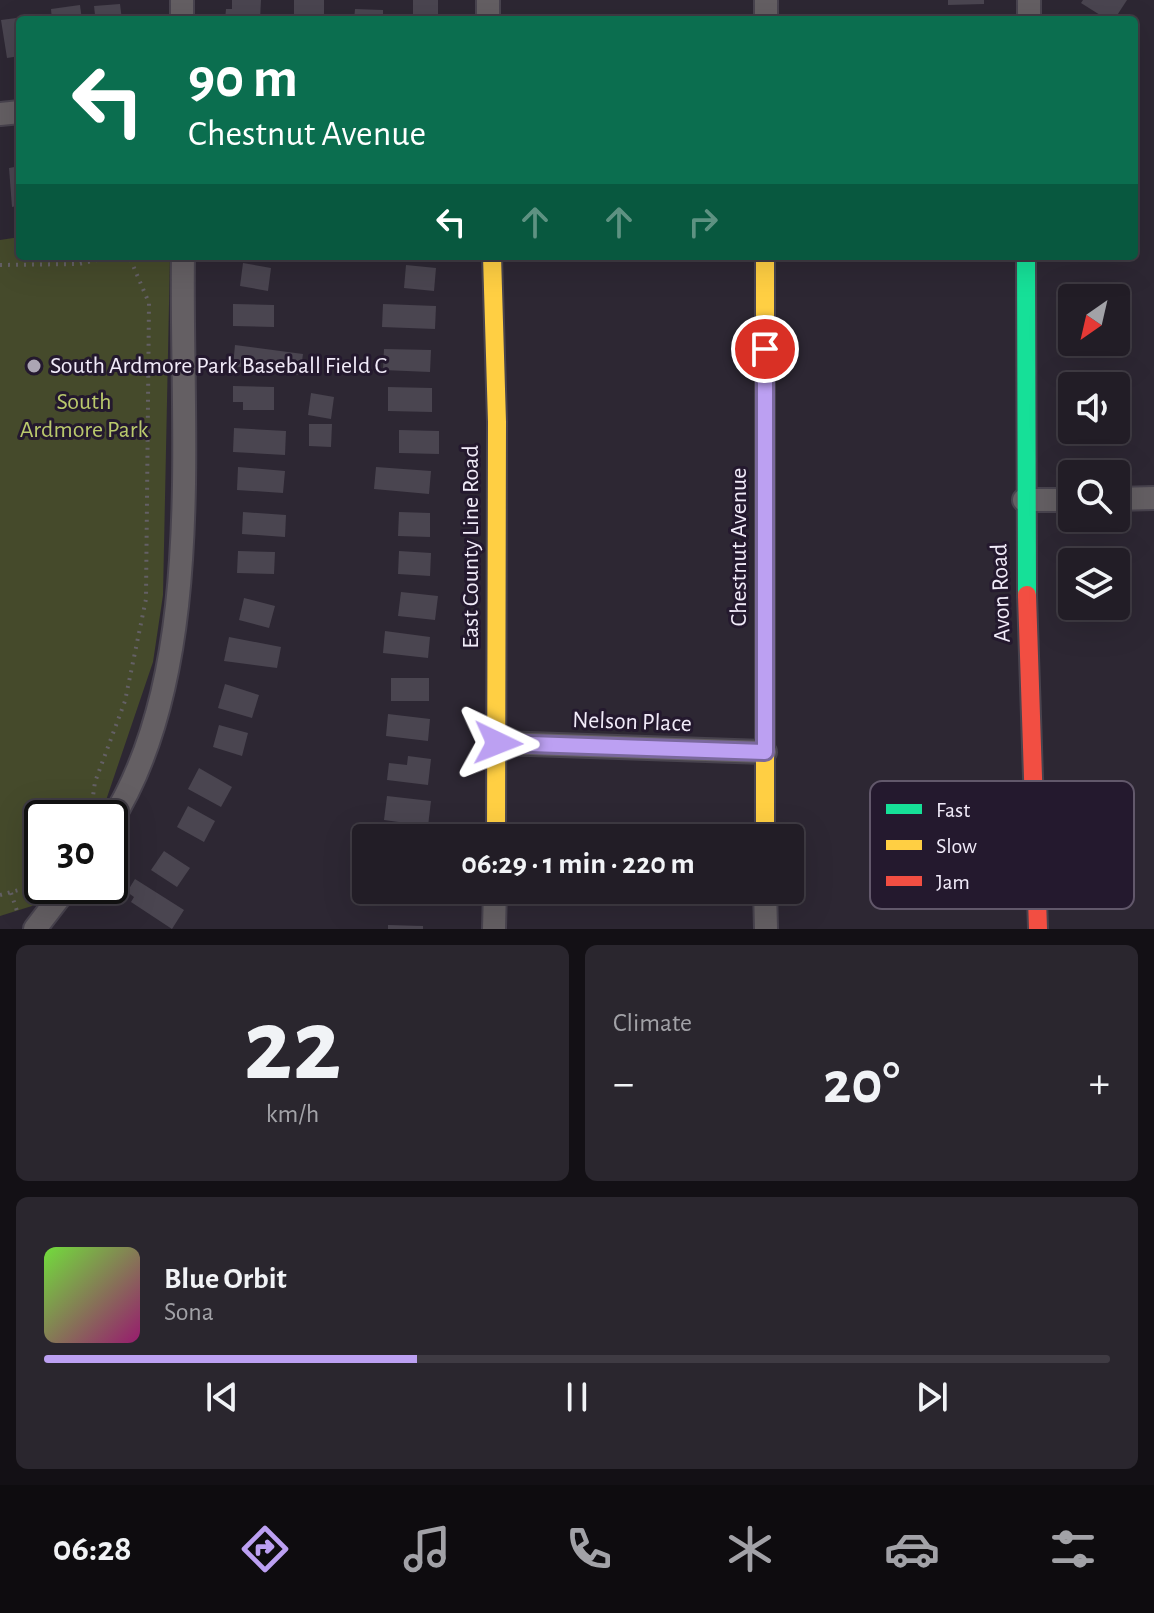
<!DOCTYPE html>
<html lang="en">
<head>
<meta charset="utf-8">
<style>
  body { margin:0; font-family:"Alegreya Sans",sans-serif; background:#2a262e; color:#f1f3f6; height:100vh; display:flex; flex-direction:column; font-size:30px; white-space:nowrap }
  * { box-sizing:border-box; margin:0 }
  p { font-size:26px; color:#a2a2a7 }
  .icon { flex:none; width:44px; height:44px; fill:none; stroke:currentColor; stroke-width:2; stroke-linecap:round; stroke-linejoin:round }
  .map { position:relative; height:929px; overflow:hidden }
  .panel { display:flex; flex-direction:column; gap:16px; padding:16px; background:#131015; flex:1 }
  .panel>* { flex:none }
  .guide { position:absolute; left:16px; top:16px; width:1122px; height:244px; border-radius:8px; box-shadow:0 8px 32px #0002,0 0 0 2px #3f3b43; background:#0b6e4f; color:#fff; overflow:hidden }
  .needle { width:52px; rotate:214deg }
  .fabs { position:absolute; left:1058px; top:284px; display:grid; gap:16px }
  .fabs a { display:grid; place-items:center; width:72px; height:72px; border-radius:8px; background:#221d26; box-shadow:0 8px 32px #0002,0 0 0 2px #3f3b43; font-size:40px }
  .speed { position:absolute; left:24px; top:800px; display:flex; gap:16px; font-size:40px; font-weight:700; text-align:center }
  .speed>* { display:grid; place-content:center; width:104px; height:104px; border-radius:50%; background:#221d26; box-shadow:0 8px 32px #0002,0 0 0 2px #3f3b43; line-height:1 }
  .speed .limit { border:4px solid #111; border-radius:12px; background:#fff; color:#111 }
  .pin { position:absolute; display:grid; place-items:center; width:68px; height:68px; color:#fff; margin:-34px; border:4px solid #fff; border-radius:50%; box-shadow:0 2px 8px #0007 }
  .me { position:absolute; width:88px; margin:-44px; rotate:92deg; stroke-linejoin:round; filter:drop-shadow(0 0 6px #0008) }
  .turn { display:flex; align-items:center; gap:28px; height:168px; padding:0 40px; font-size:36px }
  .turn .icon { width:104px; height:104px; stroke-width:2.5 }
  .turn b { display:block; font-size:56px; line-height:68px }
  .lanes { display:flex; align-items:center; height:76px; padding:0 40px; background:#0003; justify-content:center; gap:40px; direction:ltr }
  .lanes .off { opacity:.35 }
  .big { font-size:60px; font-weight:600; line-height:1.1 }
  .panel .tile { flex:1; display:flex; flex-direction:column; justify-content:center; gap:12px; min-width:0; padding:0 28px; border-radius:12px; background:#2a262e }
  .panel .dial { align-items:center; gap:0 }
  .dial b { font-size:104px; line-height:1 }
  .song { display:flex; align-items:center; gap:24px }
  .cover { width:96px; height:96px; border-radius:12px; background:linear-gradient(135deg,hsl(100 70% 55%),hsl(320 70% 35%)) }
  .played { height:8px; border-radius:4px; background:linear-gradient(90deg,#bca0f2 35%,#3f3b43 35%) }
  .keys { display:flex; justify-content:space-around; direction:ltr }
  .heat { display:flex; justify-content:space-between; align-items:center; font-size:44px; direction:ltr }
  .panel .tiles { flex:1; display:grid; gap:16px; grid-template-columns:1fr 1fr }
  .tile:last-child { grid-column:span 2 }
  .trip { position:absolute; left:352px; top:824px; width:452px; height:80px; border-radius:8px; background:#221d26; box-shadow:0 8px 32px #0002,0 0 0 2px #3f3b43; font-weight:600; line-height:80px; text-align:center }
  .dock { display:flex; height:128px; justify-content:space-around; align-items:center; background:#0e0c0f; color:#a2a2a7 }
  .dock .icon { width:56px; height:56px }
  .dock .on { color:#bca0f2 }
  .dock b { font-size:36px; color:#f1f3f6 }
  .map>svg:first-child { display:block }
  .green { fill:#454a2b }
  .building { fill:#4a4550 }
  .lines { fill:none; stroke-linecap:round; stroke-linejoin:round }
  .street-casing { stroke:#48434e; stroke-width:26 }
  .fast-casing { stroke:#48434e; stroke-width:22 }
  .slow-casing { stroke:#48434e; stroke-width:22 }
  .jam-casing { stroke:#48434e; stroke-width:22 }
  .path { stroke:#646065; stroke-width:4; stroke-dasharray:2 6; stroke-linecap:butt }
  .street { stroke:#645f63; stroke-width:22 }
  .fast { stroke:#16e098; stroke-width:18 }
  .slow { stroke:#ffcf43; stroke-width:18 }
  .jam { stroke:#f24e42; stroke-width:18 }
  .route-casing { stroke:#7a689d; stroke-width:20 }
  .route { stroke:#bca0f2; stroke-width:14 }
  .poi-dot { fill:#aca6b4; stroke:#24192e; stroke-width:3 }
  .labels { text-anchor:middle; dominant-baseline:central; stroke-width:6; stroke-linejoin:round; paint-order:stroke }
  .poi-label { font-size:24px; fill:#f1ebf9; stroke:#24192e; text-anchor:start }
  .park-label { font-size:24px; fill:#bac96c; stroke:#24192e }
  .street-label { font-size:24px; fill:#f1ebf9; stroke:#24192e }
  .key { fill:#24192e; stroke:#62586b; stroke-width:2 }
  .key-label { font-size:22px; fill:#f1ebf9 }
</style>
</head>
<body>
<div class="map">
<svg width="1154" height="929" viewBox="0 0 1154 929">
  <rect width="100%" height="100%" fill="#2d2733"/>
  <polygon class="green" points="20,237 20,256 170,256 163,595 153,662 100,818 42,818 42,886 54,886 32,906 0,916 0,240"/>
  <g class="building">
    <polygon points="232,0 261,0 260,20 225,20 226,9 232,9"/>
    <rect x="294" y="0" width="30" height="20"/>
    <rect x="413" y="0" width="25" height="20"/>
    <polygon points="948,0 984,0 984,4 948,5"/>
    <polygon points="1083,0 1127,0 1114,20 1108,20 1081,3"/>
    <polygon points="120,4 122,20 102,20 102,15 95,15 94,6"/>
    <polygon points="80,5 82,20 52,20 51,9"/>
    <polygon points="355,9 383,10 383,20 354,20"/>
    <polygon points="24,17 24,20 20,20 20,56 7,58 1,20"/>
    <polygon points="20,166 20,205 12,207 9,168"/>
    <polygon points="243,263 271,268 268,291 240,286"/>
    <polygon points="406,265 436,268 434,291 404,288"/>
    <polygon points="233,304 274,305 274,327 233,326"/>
    <polygon points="383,304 436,306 435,329 382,327"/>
    <polygon points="235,345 303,354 300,375 233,366"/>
    <polygon points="384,349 431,350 430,372 383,370"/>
    <polygon points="233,386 274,387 274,410 243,410 243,402 233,402"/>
    <polygon points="388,387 432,388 432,412 388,411"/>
    <polygon points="311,393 334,397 331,419 308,415"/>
    <polygon points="309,424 332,424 331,447 309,446"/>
    <polygon points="234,428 286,431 285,455 233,452"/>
    <polygon points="399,430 439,431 439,454 399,453"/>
    <polygon points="238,467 285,471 283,493 237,490"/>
    <polygon points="376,467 431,471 429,494 374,489"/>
    <polygon points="243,512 286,515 285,537 242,534"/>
    <polygon points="399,512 430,513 430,537 398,536"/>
    <polygon points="238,551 275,552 274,574 237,573"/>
    <polygon points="399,551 431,553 430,576 398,574"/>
    <polygon points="401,592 438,596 435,620 398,616"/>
    <polygon points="244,598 275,606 269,628 239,620"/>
    <polygon points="385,631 430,637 428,658 383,653"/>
    <polygon points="229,637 281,647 277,668 224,661"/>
    <rect x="391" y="678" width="38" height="23"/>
    <polygon points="225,684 259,695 252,718 218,708"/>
    <polygon points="388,714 430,719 428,741 386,736"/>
    <polygon points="219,725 248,733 242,756 213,747"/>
    <polygon points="408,756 431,759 428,785 387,780 389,763 407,765"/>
    <polygon points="199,768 232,787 221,807 188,789"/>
    <polygon points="387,796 431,801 428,826 384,820"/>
    <polygon points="188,806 215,821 204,842 177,827"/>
    <polygon points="164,851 190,868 177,887 151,870"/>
    <polygon points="135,879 184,910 172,929 131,902 134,897 127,892"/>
    <rect x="403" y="890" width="31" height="14"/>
    <polygon points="388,925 423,926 423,929 388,929"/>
  </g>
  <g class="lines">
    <g class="street-casing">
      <g id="street">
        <polyline points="182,0 182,20"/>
        <polyline points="488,20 488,0"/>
        <polyline points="766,20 766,0"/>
        <polyline points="1029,20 1029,0"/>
        <polyline points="0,114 20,112"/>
        <polyline points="1116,499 1154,498"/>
        <polyline points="1024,500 1072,500"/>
        <polyline points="498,743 765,752"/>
        <path d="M110,823C207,671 180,431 183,256"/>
        <polyline points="765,890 766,929"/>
        <polyline points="35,929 68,886"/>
        <polyline points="494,929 495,890"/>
      </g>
    </g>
    <g class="fast-casing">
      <polyline id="fast" points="1026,256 1027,595"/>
    </g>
    <g class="slow-casing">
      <g id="slow">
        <polyline points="492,256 497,422 496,838"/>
        <polyline points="765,256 765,838"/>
      </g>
    </g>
    <g class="jam-casing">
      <polyline id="jam" points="1027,595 1038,929"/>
    </g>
    <g class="path">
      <polyline points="0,265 79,264 115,256"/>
      <polyline points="91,810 95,782 125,701 146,599 149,303 129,256"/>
      <polyline points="11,893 17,911"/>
      <polyline points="0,895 30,887 42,876"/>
    </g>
    <use href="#street" class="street"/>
    <use href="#fast" class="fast"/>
    <use href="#slow" class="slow"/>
    <use href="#jam" class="jam"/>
  </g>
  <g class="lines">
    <g class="route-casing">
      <polyline id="route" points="498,743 765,752 765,349"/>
    </g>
    <use href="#route" class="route"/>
  </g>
  <circle class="poi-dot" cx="34" cy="366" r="8"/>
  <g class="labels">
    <g class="poi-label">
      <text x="50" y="366">South Ardmore Park Baseball Field C</text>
    </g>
    <g class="park-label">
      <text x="84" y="402">South<tspan x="84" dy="28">Ardmore Park</tspan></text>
    </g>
    <g class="street-label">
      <text transform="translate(471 547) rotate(-90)">East County Line Road</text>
      <text transform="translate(739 547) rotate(-90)">Chestnut Avenue</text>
      <text transform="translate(1001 593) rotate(-92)">Avon Road</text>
      <text transform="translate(632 722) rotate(2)">Nelson Place</text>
    </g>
  </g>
  <rect x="870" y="781" width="264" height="128" rx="12" class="key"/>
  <rect x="886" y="804" width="36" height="10" fill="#16e098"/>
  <rect x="886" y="840" width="36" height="10" fill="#ffcf43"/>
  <rect x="886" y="876" width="36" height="10" fill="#f24e42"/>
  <g class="key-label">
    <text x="936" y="817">Fast</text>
    <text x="936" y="853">Slow</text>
    <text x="936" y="889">Jam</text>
  </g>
</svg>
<div class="fabs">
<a><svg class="needle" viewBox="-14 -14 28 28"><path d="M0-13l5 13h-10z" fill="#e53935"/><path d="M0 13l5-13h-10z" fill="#a2a2a7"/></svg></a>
<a><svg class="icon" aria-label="sound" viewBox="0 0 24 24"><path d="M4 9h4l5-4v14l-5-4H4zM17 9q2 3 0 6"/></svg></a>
<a><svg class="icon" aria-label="search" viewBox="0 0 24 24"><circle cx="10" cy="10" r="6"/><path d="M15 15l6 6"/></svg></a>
<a><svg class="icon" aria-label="layers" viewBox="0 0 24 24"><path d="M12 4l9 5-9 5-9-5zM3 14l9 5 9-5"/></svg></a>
</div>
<div class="speed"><div class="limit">30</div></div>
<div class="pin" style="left:765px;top:349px;background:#d93025"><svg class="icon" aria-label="arrive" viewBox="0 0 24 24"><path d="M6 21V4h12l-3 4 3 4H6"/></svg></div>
<svg class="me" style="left:498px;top:743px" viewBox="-20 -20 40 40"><path d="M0-17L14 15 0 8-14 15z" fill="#bca0f2" stroke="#fff" stroke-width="4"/></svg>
<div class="trip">06:29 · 1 min · 220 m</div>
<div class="guide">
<div class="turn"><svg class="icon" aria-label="left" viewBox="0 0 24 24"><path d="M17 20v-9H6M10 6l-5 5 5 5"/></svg><div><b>90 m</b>Chestnut Avenue</div></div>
<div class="lanes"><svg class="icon" aria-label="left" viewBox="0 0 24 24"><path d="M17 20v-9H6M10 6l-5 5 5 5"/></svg><svg class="icon off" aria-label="ahead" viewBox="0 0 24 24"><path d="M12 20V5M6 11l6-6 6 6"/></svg><svg class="icon off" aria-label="ahead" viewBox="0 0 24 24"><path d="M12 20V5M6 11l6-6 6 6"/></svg><svg class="icon off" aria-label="right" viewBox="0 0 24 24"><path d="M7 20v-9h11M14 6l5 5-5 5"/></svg></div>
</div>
</div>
<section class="panel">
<div class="tiles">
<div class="tile dial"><b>22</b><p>km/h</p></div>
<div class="tile"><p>Climate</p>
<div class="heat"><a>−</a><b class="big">20°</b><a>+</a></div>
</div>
<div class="tile">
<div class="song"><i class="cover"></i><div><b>Blue Orbit</b><p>Sona</p></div></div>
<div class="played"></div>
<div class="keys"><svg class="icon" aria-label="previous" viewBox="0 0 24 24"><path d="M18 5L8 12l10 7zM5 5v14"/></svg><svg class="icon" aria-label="pause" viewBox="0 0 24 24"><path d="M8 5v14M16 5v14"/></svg><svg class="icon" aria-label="next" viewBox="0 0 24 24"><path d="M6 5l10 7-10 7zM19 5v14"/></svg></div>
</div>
</div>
</section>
<nav class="dock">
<b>06:28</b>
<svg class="icon on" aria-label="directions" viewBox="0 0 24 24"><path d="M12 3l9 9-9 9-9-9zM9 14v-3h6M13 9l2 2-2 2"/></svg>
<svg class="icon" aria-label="music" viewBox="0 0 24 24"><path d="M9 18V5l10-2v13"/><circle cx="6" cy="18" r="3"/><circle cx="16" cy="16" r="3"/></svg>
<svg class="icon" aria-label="phone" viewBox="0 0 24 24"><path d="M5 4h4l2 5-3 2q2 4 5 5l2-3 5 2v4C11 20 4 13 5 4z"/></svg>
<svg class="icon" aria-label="climate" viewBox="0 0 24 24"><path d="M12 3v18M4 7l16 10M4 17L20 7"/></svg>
<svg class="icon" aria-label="car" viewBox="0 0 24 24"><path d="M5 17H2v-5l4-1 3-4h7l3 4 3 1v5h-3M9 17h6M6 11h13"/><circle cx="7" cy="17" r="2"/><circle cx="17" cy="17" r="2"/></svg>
<svg class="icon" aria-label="filters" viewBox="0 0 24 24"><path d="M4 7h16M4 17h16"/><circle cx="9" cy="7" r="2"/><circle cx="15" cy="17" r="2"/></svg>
</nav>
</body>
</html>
